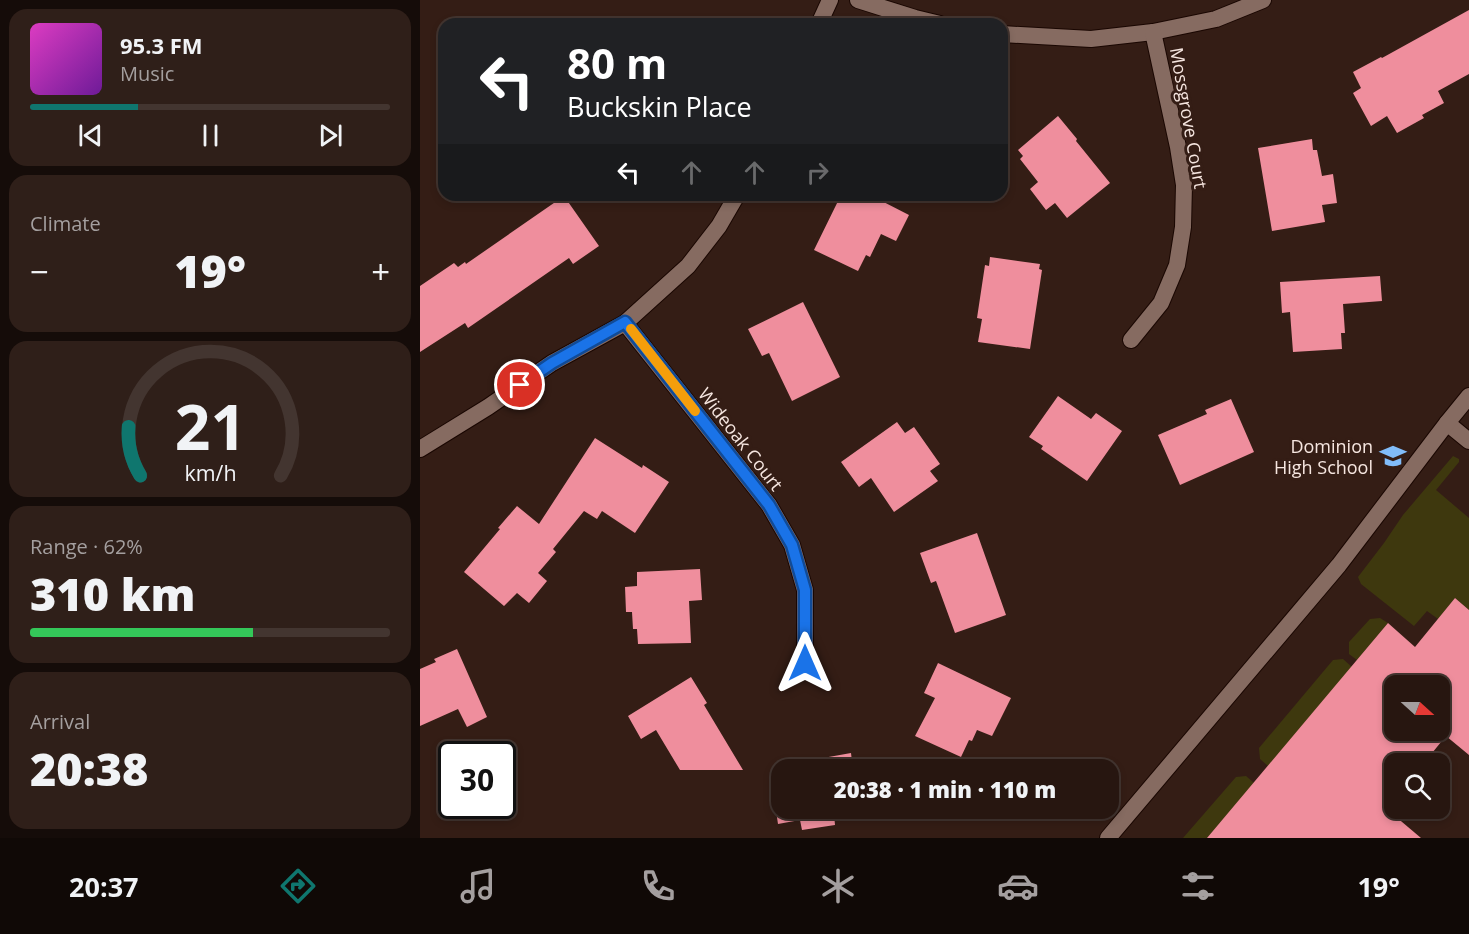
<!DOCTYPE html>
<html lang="en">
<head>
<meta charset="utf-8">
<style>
  body { margin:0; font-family:"Open Sans",sans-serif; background:#2f1f19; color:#f1f3f6; height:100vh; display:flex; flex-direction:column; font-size:22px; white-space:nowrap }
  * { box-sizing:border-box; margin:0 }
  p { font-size:20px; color:#a49f9f }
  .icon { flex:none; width:33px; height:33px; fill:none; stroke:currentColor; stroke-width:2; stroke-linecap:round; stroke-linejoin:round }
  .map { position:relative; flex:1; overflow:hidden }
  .drawer { display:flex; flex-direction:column; gap:9px; padding:9px; background:#150c09; width:420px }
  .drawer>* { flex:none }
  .top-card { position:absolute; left:18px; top:18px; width:570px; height:183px; border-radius:18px; box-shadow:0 3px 9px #0003,0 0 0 2px #433530; background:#202124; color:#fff; overflow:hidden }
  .needle { width:39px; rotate:111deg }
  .tools { position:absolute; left:964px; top:675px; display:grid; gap:12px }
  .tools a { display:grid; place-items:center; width:66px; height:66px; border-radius:12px; background:#271610; box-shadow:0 3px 9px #0003,0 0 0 2px #433530; font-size:30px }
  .speed { position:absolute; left:18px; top:741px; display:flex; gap:12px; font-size:30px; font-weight:700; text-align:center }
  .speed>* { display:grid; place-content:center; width:78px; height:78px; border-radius:50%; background:#271610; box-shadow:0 3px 9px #0003,0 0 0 2px #433530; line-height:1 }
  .speed .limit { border:3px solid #111; border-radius:9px; background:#fff; color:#111 }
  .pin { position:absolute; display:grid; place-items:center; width:51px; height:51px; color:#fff; margin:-26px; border:3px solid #fff; border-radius:50%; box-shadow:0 2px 6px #0007 }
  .me { position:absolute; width:66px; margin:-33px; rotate:0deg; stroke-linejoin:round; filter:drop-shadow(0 0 4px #0008) }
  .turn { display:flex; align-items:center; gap:21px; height:126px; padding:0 30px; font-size:27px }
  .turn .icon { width:78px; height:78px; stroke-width:2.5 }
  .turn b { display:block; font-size:42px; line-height:51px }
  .lanes { display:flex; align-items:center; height:57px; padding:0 30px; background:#0003; justify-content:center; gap:30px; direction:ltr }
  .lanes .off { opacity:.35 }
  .big { font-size:45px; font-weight:800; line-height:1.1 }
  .drawer .widget { flex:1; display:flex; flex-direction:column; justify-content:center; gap:9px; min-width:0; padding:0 21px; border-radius:18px; background:#2f1f19 }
  .drawer .dial { align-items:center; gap:0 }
  .dial svg { height:156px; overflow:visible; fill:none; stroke:#433530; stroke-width:7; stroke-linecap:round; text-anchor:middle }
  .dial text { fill:#f1f3f6; stroke:none }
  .song { display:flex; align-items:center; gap:18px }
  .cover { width:72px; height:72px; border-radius:9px; background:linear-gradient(135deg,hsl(310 70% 55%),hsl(280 70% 35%)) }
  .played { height:6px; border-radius:3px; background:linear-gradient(90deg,#0f766e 30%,#433530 30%) }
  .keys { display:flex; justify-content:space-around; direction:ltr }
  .heat { display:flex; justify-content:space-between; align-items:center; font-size:33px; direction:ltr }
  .charge { height:9px; border-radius:4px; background:linear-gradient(90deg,#34c759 62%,#433530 0) }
  .trip { position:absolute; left:351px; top:759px; width:348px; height:60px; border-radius:18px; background:#271610; box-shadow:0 3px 9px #0003,0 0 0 2px #433530; font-weight:800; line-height:60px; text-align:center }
  .tabs { display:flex; height:96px; justify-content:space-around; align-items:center; background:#100906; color:#a49f9f }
  .tabs .icon { width:42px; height:42px }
  .tabs .active { color:#0f766e }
  .tabs b { font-size:27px; color:#f1f3f6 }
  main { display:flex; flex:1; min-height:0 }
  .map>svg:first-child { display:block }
  .green { fill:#3e380e }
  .building { fill:#ef8e9d; fill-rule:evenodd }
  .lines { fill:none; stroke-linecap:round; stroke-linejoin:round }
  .service-casing { stroke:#1a0702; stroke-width:18 }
  .minor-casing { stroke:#1a0702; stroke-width:18 }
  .service { stroke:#866b61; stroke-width:16 }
  .minor { stroke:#866b61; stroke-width:16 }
  .route-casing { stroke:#114b97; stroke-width:15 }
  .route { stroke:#1a73e8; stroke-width:10 }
  .slow { stroke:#f59e0b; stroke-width:10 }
  .labels { text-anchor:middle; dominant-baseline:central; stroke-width:6; stroke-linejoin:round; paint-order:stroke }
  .street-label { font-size:18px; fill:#f6e6e0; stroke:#341d15 }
  .poi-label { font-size:18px; fill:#f6e6e0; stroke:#341d15; text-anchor:end }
</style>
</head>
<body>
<main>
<section class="drawer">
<div class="widget">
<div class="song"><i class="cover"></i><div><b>95.3 FM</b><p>Music</p></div></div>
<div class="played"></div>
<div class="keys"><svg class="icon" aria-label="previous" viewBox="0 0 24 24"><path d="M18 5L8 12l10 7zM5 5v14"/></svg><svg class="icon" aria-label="pause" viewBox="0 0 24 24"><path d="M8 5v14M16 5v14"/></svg><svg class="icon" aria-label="next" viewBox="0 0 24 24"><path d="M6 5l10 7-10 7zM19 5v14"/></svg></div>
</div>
<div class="widget"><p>Climate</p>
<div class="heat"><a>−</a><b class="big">19°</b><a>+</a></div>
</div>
<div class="widget dial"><svg viewBox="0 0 100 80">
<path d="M14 69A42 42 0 1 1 86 69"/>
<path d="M14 69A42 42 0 0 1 8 44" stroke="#0f766e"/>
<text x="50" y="56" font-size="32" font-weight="700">21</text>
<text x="50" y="72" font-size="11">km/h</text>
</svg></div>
<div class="widget"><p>Range · 62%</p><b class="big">310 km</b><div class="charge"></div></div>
<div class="widget"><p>Arrival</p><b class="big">20:38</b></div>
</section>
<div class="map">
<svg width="1049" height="838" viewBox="0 0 1049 838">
  <rect width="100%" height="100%" fill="#341d15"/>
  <g class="green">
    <polygon points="1033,456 1039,459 1039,462 1016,490 1049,518 1049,610 1035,598 1018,619 1007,611 994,626 941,584 938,577 964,543 983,515"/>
    <polygon points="960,618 968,623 937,660 929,654 929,642 950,619"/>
    <polygon points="923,659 932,667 848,766 840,759 839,748 913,660"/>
    <polygon points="826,776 834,783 787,838 763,838 816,777"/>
  </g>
  <g class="building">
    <polygon points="1049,10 1049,74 1018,91 1024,103 1002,115 1004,118 977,133 967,116 951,126 933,93 941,88 933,72 961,57 962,58"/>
    <polygon points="638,116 657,139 656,141 690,183 647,218 635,203 626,210 610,189 618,182 600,159 603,156 598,150"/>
    <polygon points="892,139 893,150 897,150 902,176 913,174 917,203 902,205 905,222 852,231 838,148"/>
    <polygon points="421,195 450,195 489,215 476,241 461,234 450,257 446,255 438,271 394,250"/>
    <polygon points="144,196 179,246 153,264 149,258 48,328 45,323 0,352 0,286 34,263 38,267 45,262 46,264"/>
    <polygon points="570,257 620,264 619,269 622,270 610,349 558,342 562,319 557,318 565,265 569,266"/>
    <polygon points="960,276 962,301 923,304 925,333 921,333 922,349 873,352 870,312 862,313 860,282"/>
    <polygon points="383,302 420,377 372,401 349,353 342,356 328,329"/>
    <polygon points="638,396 671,419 676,413 702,431 667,481 621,449 623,446 609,437"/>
    <polygon points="811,399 834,452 760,485 738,435 787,414 785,410"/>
    <polygon points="477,422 485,433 494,427 520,464 510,471 518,481 474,512 451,478 439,487 421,462"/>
    <polygon points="175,438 222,468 223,465 249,482 215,533 182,511 177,519 164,511 133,549 136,552 118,573 127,581 109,603 97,593 84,606 44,572 80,529 78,528 97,506 119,524"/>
    <polygon points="557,533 586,615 535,633 516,581 511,583 500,553"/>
    <polygon points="280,569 282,600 269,601 271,643 218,644 217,629 213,629 212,612 206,612 205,587 217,586 217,572"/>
    <path d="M1035,598L1049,610V755L1026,736L1003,764H975V816L1001,838H787L968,623L995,647ZM975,686H1020V730H975Z"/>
    <polygon points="37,649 67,717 47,727 38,709 0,726 0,669 16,662 14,659"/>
    <polygon points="518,663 591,698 572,736 557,730 552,741 549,740 541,757 495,736 515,698 504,693"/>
    <polygon points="271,677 287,703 284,705 323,770 260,770 236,730 221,739 208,716"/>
    <polygon points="431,753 433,770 363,770 403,763 403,758"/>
    <polygon points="362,770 362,808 439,808 440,810 414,814 415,825 382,830 380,820 358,824 350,771"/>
  </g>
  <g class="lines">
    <g class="service-casing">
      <g id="service">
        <polyline points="1027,423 1049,441"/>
        <polyline points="688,838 919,565 1027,423 1049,396"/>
      </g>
    </g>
    <g class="minor-casing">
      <g id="minor">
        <polyline points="438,0 495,18 520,24"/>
        <polyline points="399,24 410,0"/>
        <polyline points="582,34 671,39 733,32 796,19 843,0"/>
        <polyline points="205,323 349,505 372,545 385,590 385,663"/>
        <polyline points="711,340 741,303 757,265 763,227 764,185 758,147 733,32"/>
        <polyline points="0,449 68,407 132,363 205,323 268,266 299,226 317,195"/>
      </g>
    </g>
    <use href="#service" class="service"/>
    <use href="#minor" class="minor"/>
  </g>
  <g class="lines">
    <g class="route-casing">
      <polyline id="route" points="100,385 132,363 205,322 349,505 372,545 385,590 385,663"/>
    </g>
    <use href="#route" class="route"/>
    <polyline class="slow" points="211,329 275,411"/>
  </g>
  <defs>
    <g id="school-bare" transform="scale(2.07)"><path d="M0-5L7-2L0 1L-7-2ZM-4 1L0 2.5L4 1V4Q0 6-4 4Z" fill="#81bdfa" stroke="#341d15" stroke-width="2.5" paint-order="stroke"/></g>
  </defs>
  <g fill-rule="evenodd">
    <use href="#school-bare" x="973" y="456"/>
  </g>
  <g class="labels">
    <g class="street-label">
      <text transform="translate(769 118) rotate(80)">Mossgrove Court</text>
      <text transform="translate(321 439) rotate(52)">Wideoak Court</text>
    </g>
    <g class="poi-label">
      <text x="953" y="446">Dominion<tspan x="953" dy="21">High School</tspan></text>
    </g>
  </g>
</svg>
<div class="tools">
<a><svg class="needle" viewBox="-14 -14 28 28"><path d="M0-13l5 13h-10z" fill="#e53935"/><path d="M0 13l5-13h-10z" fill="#a49f9f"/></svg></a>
<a><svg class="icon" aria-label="search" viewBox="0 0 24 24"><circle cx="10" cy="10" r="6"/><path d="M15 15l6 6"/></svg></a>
</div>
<div class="speed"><div class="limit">30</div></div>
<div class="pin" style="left:100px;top:385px;background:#d93025"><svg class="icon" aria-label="arrive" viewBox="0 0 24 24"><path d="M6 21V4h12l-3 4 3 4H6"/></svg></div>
<svg class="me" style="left:385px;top:663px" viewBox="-20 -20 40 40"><path d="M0-17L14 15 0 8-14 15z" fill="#1a73e8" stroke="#fff" stroke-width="4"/></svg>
<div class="trip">20:38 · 1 min · 110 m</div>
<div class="top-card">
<div class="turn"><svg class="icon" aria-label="left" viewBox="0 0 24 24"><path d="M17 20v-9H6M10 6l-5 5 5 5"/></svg><div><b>80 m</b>Buckskin Place</div></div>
<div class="lanes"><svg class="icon" aria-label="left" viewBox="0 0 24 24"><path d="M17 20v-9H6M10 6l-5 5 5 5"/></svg><svg class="icon off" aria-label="ahead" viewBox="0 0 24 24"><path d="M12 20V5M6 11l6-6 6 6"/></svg><svg class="icon off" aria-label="ahead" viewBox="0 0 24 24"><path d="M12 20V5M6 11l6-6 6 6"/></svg><svg class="icon off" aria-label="right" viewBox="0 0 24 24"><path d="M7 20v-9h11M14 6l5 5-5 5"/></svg></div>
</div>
</div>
</main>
<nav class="tabs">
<b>20:37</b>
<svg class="icon active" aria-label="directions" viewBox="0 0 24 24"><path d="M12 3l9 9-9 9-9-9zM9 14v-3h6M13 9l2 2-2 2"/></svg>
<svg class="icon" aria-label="music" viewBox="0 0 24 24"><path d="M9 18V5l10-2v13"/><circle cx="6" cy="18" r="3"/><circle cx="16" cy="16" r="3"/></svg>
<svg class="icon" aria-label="phone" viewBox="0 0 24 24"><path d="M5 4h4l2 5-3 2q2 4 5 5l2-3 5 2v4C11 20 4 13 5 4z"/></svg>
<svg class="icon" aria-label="climate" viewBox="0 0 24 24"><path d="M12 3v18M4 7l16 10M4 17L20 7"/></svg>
<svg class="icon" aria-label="car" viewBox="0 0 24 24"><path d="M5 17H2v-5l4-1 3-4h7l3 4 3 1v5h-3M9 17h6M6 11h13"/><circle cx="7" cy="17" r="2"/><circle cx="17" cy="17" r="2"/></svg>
<svg class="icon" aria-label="filters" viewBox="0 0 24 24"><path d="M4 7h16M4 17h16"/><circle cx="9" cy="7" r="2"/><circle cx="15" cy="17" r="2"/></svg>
<b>19°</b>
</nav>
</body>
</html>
